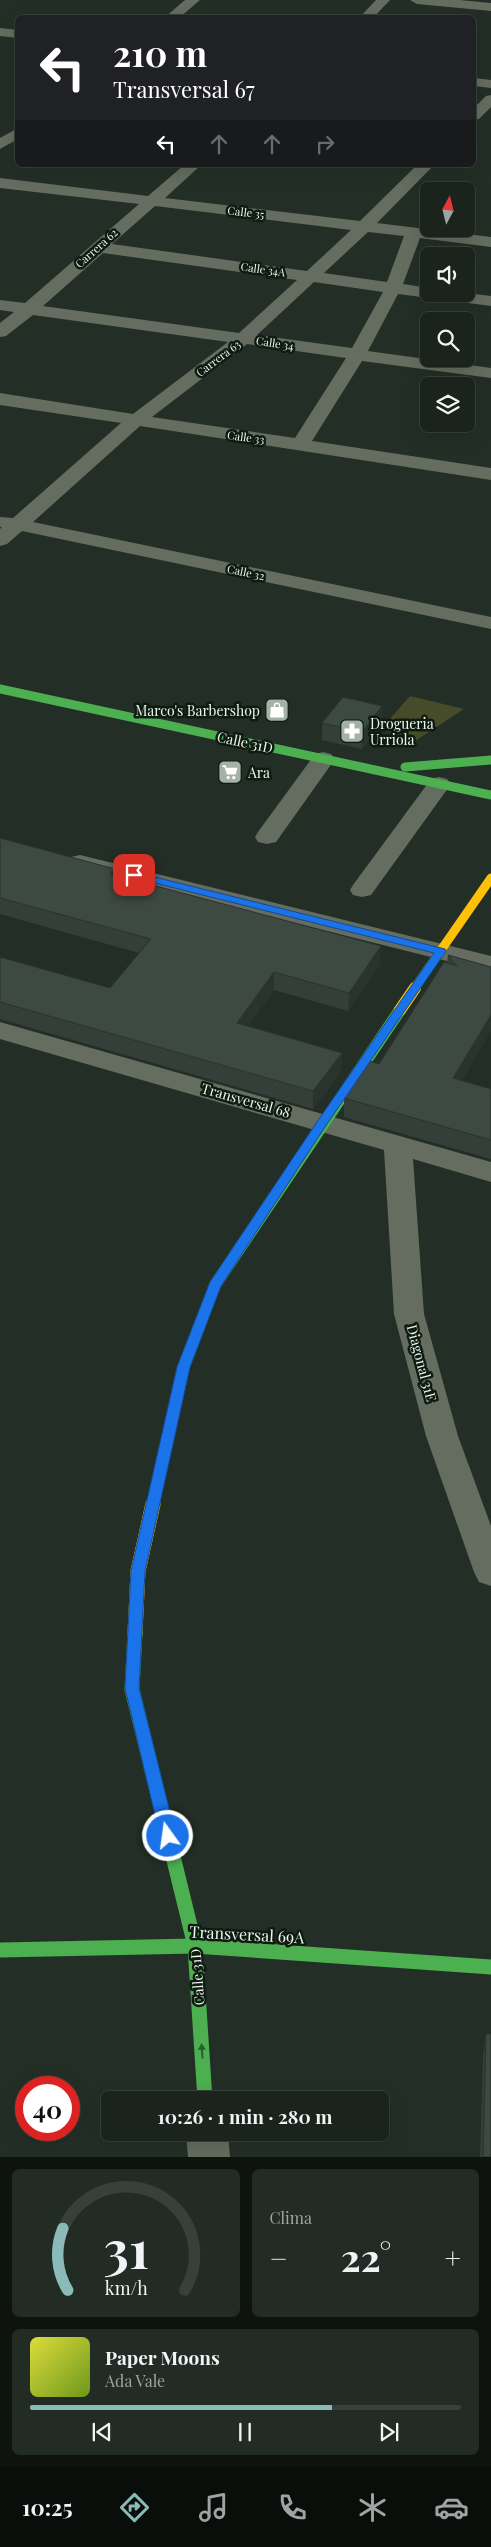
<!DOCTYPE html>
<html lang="es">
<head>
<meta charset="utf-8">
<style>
  body { margin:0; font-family:"Playfair Display",serif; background:#232b25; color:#f1f3f6; height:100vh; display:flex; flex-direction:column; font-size:19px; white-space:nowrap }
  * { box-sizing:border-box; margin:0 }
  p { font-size:16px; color:#9fa4a3 }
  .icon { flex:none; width:28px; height:28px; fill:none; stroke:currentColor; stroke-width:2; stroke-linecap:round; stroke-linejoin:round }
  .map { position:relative; height:2157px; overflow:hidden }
  .drawer { display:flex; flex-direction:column; gap:12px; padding:12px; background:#0e130f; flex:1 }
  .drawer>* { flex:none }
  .hud { position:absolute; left:15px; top:15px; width:461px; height:152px; border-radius:8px; box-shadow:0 5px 20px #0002,0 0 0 1px #38403b; background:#202124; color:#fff; overflow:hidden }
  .needle { width:32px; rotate:7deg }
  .controls { position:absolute; left:420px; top:182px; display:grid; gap:10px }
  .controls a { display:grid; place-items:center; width:55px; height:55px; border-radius:8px; background:#1a231c; box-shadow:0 5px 20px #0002,0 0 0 1px #38403b; font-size:25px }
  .speed { position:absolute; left:15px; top:2076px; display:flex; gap:10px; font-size:25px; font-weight:700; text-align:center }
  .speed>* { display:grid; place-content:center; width:65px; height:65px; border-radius:50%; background:#1a231c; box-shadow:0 5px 20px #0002,0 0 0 1px #38403b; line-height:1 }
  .speed .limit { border:8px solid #d22; background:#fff; color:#111 }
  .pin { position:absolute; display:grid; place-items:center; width:42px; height:42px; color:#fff; margin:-21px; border-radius:10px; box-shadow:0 2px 8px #0006 }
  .me { position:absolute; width:55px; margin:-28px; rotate:346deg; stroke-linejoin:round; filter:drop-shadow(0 0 4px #0008) }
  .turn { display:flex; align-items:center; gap:18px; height:105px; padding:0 15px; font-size:22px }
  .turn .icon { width:65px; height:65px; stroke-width:2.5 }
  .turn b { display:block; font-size:35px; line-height:42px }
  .lanes { display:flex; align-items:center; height:48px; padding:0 15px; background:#0003; justify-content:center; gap:25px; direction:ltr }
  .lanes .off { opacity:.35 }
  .big { font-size:38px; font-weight:700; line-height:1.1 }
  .drawer .card { flex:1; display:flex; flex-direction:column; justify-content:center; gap:8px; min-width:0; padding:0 18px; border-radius:8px; background:#232b25 }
  .drawer .dial { align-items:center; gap:0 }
  .dial svg { height:130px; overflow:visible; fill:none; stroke:#38403b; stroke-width:7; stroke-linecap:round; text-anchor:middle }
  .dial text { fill:#f1f3f6; stroke:none }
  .song { display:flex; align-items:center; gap:15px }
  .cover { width:60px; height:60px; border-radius:8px; background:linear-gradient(135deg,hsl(60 70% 55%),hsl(80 70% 35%)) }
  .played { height:5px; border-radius:2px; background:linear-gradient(90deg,#8bbbb9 70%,#38403b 70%) }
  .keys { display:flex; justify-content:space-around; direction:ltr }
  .heat { display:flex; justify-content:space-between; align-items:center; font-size:28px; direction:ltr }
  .drawer .tiles { flex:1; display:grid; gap:12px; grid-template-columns:1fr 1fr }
  .card:last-child { grid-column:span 2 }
  .trip { position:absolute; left:101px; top:2091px; width:288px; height:50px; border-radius:8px; background:#1a231c; box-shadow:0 5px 20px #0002,0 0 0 1px #38403b; font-weight:700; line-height:50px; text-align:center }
  .menu { display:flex; height:80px; justify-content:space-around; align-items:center; background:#0a0e0b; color:#9fa4a3 }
  .menu .icon { width:35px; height:35px }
  .menu .current { color:#8bbbb9 }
  .menu b { font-size:22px; color:#f1f3f6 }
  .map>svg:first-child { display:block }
  .green { fill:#464c29 }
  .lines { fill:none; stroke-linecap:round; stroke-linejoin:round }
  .street { fill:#646d5f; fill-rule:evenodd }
  .fast-far2 { stroke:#4caf50; stroke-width:9 }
  .fast-far1 { stroke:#4caf50; stroke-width:12 }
  .fast { stroke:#4caf50; stroke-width:15 }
  .slow-far2 { stroke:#ffc107; stroke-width:9 }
  .slow-far1 { stroke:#ffc107; stroke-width:12 }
  .slow { stroke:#ffc107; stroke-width:15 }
  .wall { fill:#343f3a }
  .shaded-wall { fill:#2b332f }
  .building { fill:#3d4943; stroke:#2b332f }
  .oneway { fill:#2a5d2d }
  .route { fill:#1a73e8; stroke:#114b97 }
  .labels { text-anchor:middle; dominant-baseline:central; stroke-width:5; stroke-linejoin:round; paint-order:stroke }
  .far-street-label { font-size:11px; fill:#e8f7eb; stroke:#0f1a11 }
  .poi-label { font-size:14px; fill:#e8f7eb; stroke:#0f1a11; text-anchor:start }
  .street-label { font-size:14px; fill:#e8f7eb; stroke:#0f1a11 }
  .near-street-label { font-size:16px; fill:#e8f7eb; stroke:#0f1a11 }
</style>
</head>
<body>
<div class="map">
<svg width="491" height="2157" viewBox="0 0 491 2157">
  <rect width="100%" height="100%" fill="#232f26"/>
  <polygon class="green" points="410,696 464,709 415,741 381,729"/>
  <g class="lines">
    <g class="street">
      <polygon points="185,0 200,0 179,18 164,18"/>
      <polygon points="376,0 390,0 373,18 359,18"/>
      <polygon points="410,0 459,0 491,3 491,11 417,4"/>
      <polygon points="0,28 18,30 18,38 0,36"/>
      <polygon points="474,78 491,80 491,88 474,86"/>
      <polygon points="491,95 491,107 479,119 474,120 474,108 486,96"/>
      <polygon points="18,128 18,139 0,149 0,138"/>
      <path d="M184,165H201L165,198L360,221L417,165H434L377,223L491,237V247L420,238L403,284L429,288V294L466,293L491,296V306L398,294L368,351L491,368V378L362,361L312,441L491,468V480L140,426L33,522L491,617V629L22,531L7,544L0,546V529L2,527H0V517L13,518L121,423L0,405V393L133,414L228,342L33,315L6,336L0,337V323L14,312L0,310V300L25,303L139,204L0,188V178L148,196ZM155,206L351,230L307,271L112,244ZM368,232L404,236L387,282L324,273ZM103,253L297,280L239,333L43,306ZM314,282L383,292L352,348L257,335ZM247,344L346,358L295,438L152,417Z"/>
      <polygon points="323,752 331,754 335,759 276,842 267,844 258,842 255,837 258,832 315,754"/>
      <polygon points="439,777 447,779 451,784 371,895 362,897 353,895 350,890 353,885 431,779"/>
      <polygon points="80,855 491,956 491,972 71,867 68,862 71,857"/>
      <polygon points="0,1022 491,1162 491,1182 413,1159 424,1314 458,1436 491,1526 491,1586 479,1582 474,1572 426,1436 394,1314 384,1150 0,1039"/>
      <polygon points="186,2132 228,2132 230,2157 188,2157"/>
    </g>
    <g class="fast-far2">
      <polyline points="0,689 491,795"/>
      <polyline points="405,767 491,760"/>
    </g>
    <polyline class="fast-far1" points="176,1403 184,1367 215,1285 400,1010"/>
    <g class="fast">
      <polyline points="135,1633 132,1689 195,1946 205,2100"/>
      <polyline points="0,1950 195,1946 491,1967"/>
    </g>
    <polyline class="slow-far2" points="414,989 491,878"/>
    <g class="slow-far1">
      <polyline points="400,1010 415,988"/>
      <polyline points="153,1506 176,1403"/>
    </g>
    <polyline class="slow" points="135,1633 138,1571 153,1504"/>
  </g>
  <g class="wall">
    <polygon points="322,723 382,723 362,749 322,740"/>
    <polygon points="0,838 115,875 380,964 348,1011 274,990 248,1026 342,1053 341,1071 313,1109 0,1019 0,957 110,988 139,953 0,914"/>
    <polygon points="448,955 491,967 491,1030 461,1081 491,1089 491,1159 344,1117 344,1098 379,1064 447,964"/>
    <polygon points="486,2034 491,2157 480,2157 483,2057"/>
  </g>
  <g class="shaded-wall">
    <polygon points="382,706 382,723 362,749 362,732"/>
    <polygon points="115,869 116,886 111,874"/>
    <polygon points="381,946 380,964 348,1011 349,993"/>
    <polygon points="274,972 274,990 237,1041 237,1023"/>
    <polygon points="491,1015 491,1030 452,1096 453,1078"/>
    <polygon points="342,1053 341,1071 313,1109 313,1091"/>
  </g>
  <g class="building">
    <polygon points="343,697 382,706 362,732 322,723"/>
    <polygon points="0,838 115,869 111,874 381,946 349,993 274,972 237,1023 342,1053 313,1091 0,1002 0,957 110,988 151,939 0,898"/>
    <polygon points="448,955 491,967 491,1015 453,1078 491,1089 491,1140 344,1098 370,1061 379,1064 444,962 457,966"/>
    <polygon points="486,2034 491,2034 491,2157 483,2157"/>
  </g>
  <defs><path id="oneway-solid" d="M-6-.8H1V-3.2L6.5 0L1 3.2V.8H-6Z" transform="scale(1.25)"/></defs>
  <use class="oneway" href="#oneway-solid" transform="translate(202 2051) rotate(-94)"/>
  <polygon class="route" points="134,872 445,949 446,951 327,1124 221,1286 190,1367 145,1571 139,1688 176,1836 174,1840 168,1842 162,1840 160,1836 125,1688 131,1571 177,1367 210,1282 319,1119 434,953 131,877 131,873"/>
  <defs>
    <g id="shop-square" transform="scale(1.25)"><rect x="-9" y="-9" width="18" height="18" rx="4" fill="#a3b1a6" stroke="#0f1a11"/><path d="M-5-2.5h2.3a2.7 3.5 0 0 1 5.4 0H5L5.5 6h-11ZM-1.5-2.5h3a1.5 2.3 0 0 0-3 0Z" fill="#fff"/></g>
    <g id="pharmacy-square" transform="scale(1.25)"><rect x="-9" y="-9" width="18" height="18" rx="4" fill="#a3b1a6" stroke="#0f1a11"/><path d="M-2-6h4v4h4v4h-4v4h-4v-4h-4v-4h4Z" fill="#fff"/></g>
    <g id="supermarket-square" transform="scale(1.25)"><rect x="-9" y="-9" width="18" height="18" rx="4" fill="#a3b1a6" stroke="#0f1a11"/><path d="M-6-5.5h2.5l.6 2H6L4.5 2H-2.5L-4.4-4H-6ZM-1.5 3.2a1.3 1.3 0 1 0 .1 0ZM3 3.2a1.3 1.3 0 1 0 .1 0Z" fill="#fff"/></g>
  </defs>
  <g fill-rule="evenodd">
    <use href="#shop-square" x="277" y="710"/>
    <use href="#pharmacy-square" x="352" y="731"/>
    <use href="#supermarket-square" x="230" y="772"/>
  </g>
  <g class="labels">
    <g class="far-street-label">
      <text transform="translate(246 212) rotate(7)">Calle 35</text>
      <text transform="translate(96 248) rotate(-42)">Carrera 62</text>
      <text transform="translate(263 269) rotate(8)">Calle 34A</text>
      <text transform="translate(275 343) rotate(9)">Calle 34</text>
      <text transform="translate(218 358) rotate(-37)">Carrera 63</text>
      <text transform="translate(246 437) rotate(8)">Calle 33</text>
      <text transform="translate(246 572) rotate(12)">Calle 32</text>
    </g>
    <g class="poi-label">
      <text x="260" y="710" text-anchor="end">Marco's Barbershop</text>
      <text x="370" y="723">Drogueria<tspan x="370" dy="16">Urriola</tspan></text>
      <text x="248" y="772">Ara</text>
    </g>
    <g class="street-label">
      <text transform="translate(245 742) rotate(12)">Calle 31D</text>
      <text transform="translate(246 1100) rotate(16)">Transversal 68</text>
      <text transform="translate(422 1363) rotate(75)">Diagonal 31E</text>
      <text transform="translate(197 1977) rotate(-94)">Calle 31D</text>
    </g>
    <g class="near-street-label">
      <text transform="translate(247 1934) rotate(3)">Transversal 69A</text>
    </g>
  </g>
</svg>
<div class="controls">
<a><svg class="needle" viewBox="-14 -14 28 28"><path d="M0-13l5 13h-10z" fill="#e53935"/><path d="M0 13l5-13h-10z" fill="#9fa4a3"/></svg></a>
<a><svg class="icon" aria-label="sound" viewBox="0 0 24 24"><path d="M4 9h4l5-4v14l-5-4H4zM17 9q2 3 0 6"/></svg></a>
<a><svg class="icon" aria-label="search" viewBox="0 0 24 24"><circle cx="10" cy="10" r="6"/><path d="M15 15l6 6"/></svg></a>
<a><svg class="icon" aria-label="layers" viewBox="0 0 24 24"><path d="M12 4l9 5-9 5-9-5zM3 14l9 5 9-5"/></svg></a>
</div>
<div class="speed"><div class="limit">40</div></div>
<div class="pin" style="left:134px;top:875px;background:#d93025"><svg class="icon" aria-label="arrive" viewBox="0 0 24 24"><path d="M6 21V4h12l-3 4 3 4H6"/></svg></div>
<svg class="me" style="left:168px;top:1836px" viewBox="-20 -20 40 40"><circle r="17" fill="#1a73e8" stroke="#fff" stroke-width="3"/><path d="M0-11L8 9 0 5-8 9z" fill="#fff"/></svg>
<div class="trip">10:26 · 1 min · 280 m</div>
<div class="hud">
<div class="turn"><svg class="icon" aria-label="left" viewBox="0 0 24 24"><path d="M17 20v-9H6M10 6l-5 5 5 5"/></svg><div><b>210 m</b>Transversal 67</div></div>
<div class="lanes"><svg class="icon" aria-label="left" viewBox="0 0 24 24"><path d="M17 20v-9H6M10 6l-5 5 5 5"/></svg><svg class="icon off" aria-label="ahead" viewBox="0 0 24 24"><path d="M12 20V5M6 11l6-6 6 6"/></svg><svg class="icon off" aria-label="ahead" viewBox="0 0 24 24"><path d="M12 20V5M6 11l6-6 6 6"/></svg><svg class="icon off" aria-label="right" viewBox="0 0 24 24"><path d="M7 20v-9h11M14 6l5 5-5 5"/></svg></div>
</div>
</div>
<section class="drawer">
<div class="tiles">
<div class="card dial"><svg viewBox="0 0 100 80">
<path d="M14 69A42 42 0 1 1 86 69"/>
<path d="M14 69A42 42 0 0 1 11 31" stroke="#8bbbb9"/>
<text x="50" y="56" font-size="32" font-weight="700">31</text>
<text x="50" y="72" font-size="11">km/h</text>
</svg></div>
<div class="card"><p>Clima</p>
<div class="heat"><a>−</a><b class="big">22°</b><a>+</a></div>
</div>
<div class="card">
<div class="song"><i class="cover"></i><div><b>Paper Moons</b><p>Ada Vale</p></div></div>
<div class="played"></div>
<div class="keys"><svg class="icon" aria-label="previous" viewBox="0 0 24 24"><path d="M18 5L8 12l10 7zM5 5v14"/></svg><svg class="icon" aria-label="pause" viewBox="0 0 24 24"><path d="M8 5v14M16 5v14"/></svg><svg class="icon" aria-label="next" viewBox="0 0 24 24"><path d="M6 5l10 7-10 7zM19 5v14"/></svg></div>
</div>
</div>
</section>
<nav class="menu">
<b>10:25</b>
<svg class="icon current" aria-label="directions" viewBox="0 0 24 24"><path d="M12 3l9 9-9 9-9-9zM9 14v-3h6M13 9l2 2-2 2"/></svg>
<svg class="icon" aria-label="music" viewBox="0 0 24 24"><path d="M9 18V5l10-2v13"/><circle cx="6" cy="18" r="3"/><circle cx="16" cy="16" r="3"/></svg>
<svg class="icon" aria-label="phone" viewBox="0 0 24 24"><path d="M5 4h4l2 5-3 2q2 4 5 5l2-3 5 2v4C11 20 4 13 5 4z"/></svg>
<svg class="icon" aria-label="climate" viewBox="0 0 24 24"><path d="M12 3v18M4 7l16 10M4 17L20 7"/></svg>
<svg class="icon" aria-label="car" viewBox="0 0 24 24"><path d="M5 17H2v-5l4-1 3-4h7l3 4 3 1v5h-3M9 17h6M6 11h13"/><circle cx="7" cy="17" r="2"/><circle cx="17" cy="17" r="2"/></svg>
</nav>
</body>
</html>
